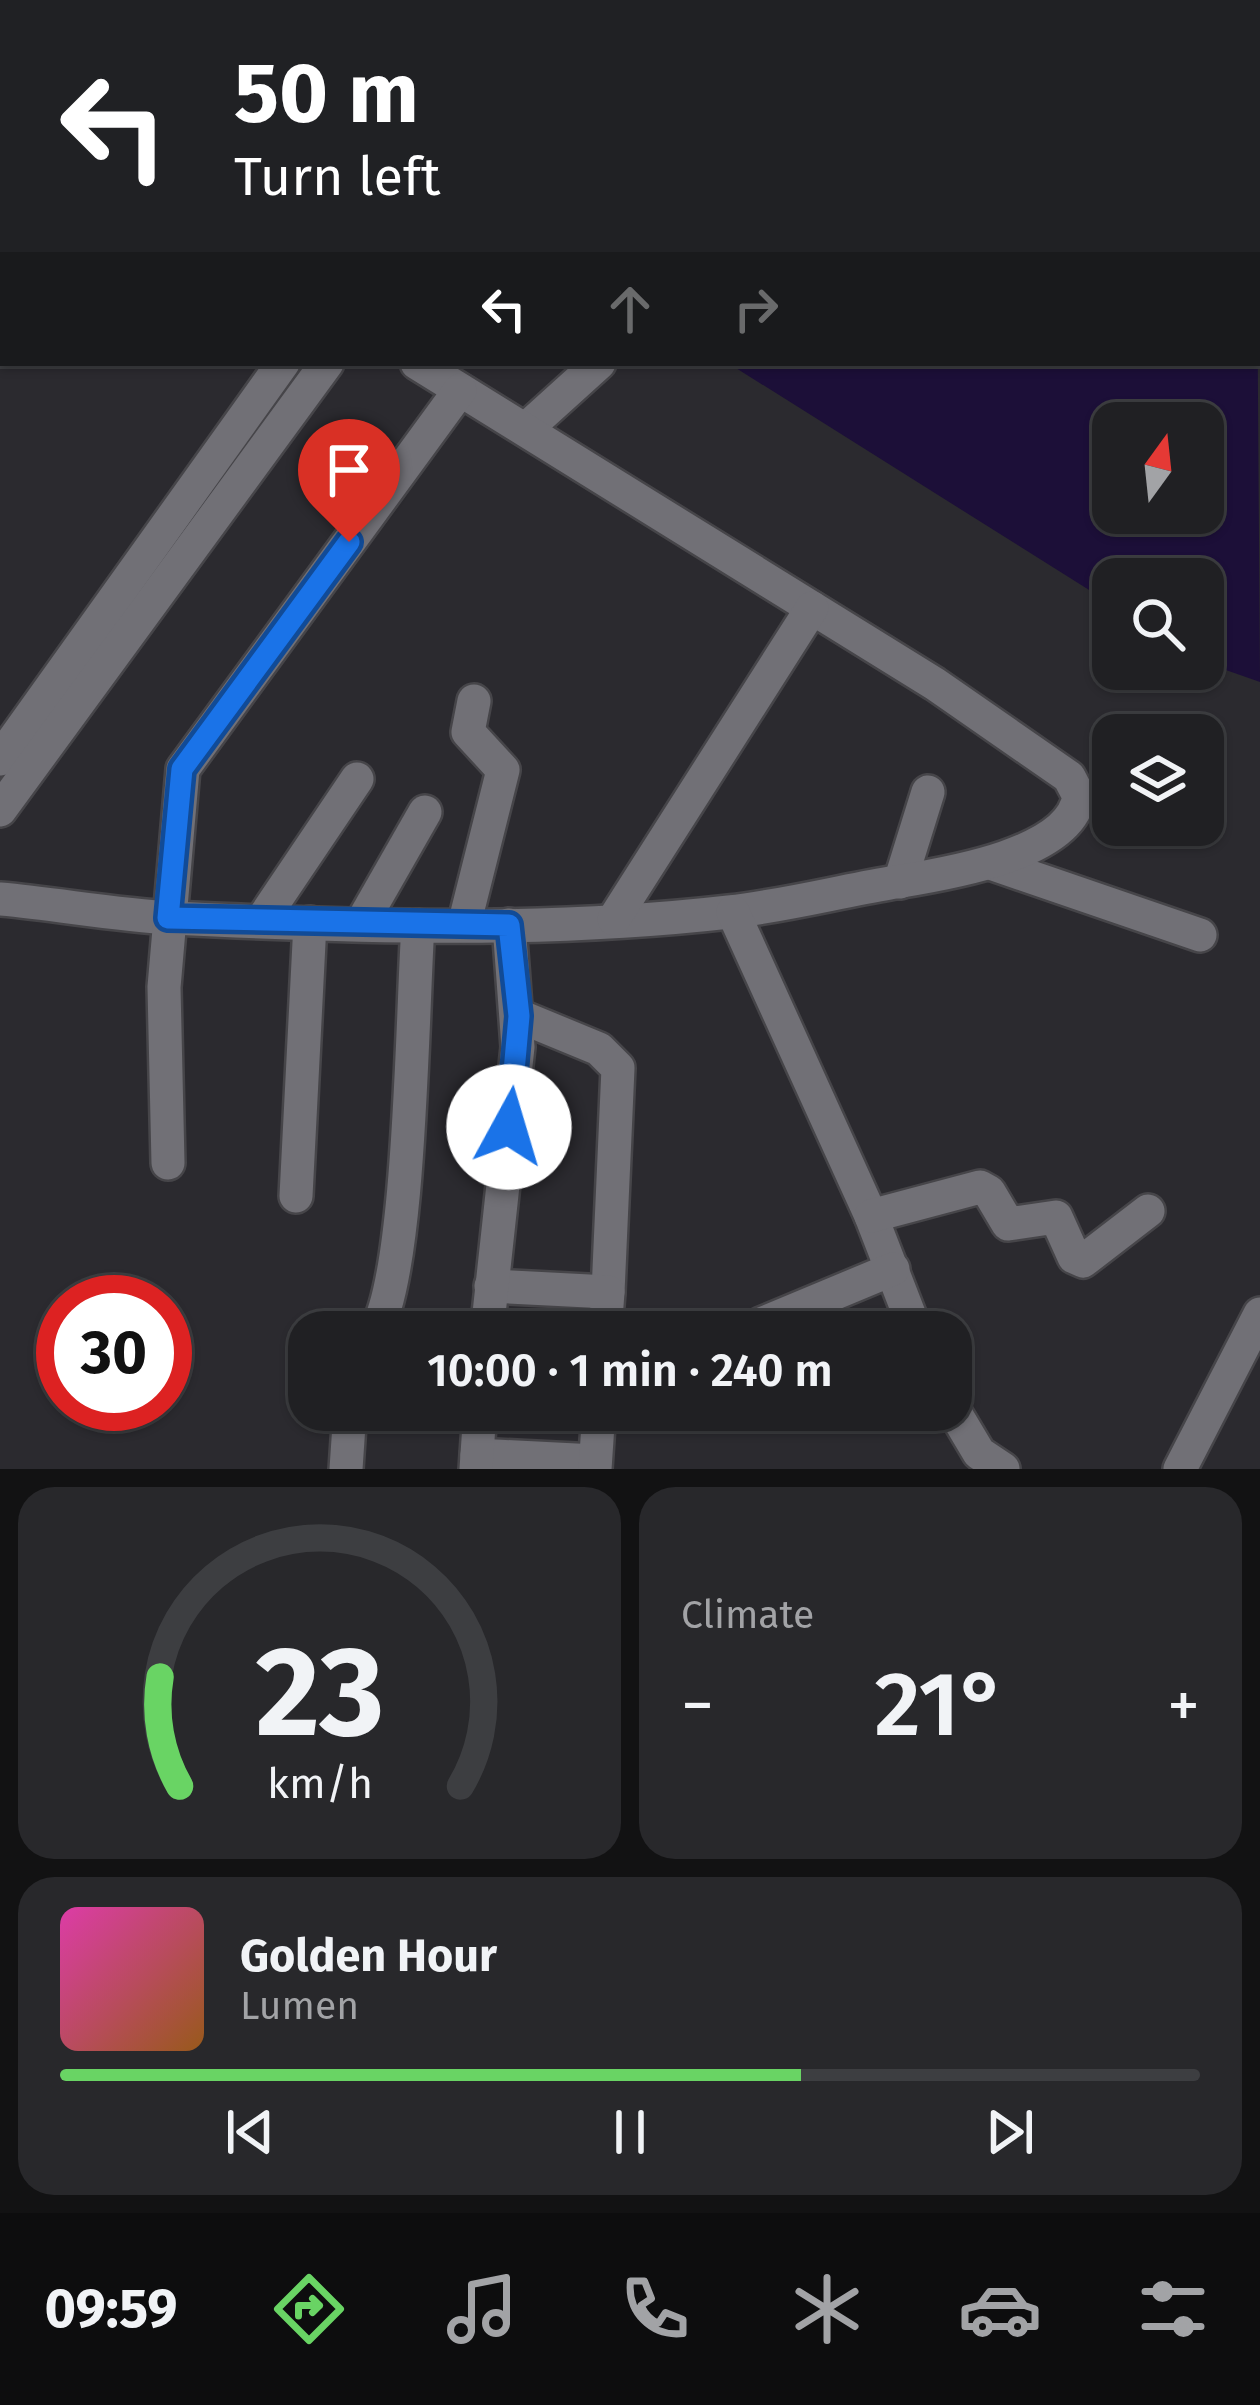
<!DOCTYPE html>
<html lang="en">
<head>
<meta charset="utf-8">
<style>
  body { margin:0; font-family:"Fira Sans",sans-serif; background:#28282b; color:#f1f3f6; height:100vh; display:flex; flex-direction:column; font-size:45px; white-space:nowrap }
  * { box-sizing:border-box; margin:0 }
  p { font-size:39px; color:#a2a3a6 }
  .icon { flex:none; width:66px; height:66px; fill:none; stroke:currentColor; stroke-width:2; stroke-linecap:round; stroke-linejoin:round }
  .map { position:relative; height:1469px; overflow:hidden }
  .sheet { display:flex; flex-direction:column; gap:18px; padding:18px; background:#121213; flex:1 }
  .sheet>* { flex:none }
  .banner { position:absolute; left:0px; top:0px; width:1260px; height:366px; box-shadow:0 3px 9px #0004,0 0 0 3px #3d3e41; background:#202124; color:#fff; overflow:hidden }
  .needle { width:78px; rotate:15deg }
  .fabs { position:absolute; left:1092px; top:402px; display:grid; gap:24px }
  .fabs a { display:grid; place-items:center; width:132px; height:132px; border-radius:24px; background:#202023; box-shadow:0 3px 9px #0004,0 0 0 3px #3d3e41; font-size:60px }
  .speed { position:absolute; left:36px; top:1275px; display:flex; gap:24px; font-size:60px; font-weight:700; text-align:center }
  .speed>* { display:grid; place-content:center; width:156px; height:156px; border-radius:50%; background:#202023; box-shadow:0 3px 9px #0004,0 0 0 3px #3d3e41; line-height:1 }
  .speed .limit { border:18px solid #d22; background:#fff; color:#111 }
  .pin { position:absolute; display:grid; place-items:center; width:102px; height:102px; color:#fff; margin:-123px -51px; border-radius:50% 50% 50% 0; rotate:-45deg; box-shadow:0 0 12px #0007 }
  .pin .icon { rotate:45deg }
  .me { position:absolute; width:132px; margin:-66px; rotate:6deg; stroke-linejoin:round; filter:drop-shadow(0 0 9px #0008) }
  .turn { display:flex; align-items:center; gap:42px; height:252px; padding:0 36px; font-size:54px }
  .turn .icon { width:156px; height:156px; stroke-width:2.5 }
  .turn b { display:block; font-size:84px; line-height:102px }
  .lanes { display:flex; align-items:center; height:114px; padding:0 36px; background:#0003; justify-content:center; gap:60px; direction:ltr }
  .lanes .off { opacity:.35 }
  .big { font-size:90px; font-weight:600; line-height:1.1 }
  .sheet .tile { flex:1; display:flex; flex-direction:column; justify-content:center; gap:18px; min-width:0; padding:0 42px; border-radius:36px; background:#28282b }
  .sheet .dial { align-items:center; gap:0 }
  .dial svg { height:312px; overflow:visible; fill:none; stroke:#3d3e41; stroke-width:7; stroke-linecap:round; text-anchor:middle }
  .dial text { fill:#f1f3f6; stroke:none }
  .song { display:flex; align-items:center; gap:36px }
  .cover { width:144px; height:144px; border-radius:18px; background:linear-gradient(135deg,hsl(320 70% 55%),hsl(30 70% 35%)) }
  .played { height:12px; border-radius:6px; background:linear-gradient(90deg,#69d464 65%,#3d3e41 65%) }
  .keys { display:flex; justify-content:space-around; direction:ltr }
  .heat { display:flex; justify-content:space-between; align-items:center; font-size:66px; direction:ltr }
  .sheet .tiles { flex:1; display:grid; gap:18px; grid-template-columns:1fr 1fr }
  .tile:last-child { grid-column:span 2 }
  .trip { position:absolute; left:288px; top:1311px; width:684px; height:120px; border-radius:36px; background:#202023; box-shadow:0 3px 9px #0004,0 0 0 3px #3d3e41; font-weight:600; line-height:120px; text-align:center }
  .tab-bar { display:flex; height:192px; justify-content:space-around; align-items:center; background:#0d0d0e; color:#a2a3a6 }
  .tab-bar .icon { width:84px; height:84px }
  .tab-bar .active { color:#69d464 }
  .tab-bar b { font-size:54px; color:#f1f3f6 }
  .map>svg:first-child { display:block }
  .water { fill:#1c0f38; fill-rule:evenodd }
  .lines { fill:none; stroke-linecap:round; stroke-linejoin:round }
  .minor-casing { stroke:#464549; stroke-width:38 }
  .minor { stroke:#717076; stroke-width:33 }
  .route-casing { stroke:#114b97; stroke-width:30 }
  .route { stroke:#1a73e8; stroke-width:21 }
</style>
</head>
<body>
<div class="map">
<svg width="1260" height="1469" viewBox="0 0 1260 1469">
  <rect width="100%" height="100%" fill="#2b2a2f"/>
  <g class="water">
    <polygon points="188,0 831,0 836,3 193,3"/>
    <path d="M1257,256L1260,682L1203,662V579H1113V605L728,363H1257ZM1113,423H1203V513H1113Z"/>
  </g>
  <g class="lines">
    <g class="minor-casing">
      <g id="minor">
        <polyline points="0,56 3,59"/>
        <polyline points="526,429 599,363"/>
        <polyline points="0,759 283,363"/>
        <polyline points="0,810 327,363"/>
        <polyline points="993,864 1200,935"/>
        <polyline points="900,882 928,792"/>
        <path d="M0,899C57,904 115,915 172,918C357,927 545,933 729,912C783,906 837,892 890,883C939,875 1071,856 1079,796L1069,777L935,684L417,363"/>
        <polyline points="733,912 871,1216 916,1332"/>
        <polyline points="614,919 812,608"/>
        <polyline points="262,920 357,779"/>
        <polyline points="361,924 425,812"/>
        <polyline points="464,925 503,770 468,732 474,701"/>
        <polyline points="519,1016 599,1049 618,1068 608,1292"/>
        <polyline points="168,1163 164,987 183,769 460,390"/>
        <polyline points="296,1196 310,923"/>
        <polyline points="871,1216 980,1187 989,1192 1008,1224 1056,1217 1074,1257 1083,1261 1148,1211"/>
        <polyline points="491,1286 608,1292 605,1332"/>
        <polyline points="761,1324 893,1269"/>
        <path d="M375,1332C411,1273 412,1008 418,926"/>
        <polyline points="487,1332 518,1047 509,925"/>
        <polyline points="951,1406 979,1453 1003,1469"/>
        <polyline points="836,1414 844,1410"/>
        <polyline points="477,1455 595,1461"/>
        <polyline points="346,1469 350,1410"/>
        <polyline points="476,1469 480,1410"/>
        <polyline points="595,1469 599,1410"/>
        <polyline points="1180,1469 1260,1314"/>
      </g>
    </g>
    <use href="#minor" class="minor"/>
  </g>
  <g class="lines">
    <g class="route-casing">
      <polyline id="route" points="349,542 182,769 168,918 509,925 519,1016 509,1127"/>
    </g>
    <use href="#route" class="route"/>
  </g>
</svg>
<div class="fabs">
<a><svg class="needle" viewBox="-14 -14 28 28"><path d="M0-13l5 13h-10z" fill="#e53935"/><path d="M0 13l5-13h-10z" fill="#a2a3a6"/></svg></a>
<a><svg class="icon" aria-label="search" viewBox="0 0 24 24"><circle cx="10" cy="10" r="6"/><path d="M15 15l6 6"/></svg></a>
<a><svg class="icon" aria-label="layers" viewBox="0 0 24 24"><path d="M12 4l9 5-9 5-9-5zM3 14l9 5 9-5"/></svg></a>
</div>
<div class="speed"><div class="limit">30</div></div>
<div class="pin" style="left:349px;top:542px;background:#d93025"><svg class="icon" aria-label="arrive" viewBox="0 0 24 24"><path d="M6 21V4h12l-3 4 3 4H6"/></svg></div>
<svg class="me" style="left:509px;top:1127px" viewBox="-20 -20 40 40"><circle r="19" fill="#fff"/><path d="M0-13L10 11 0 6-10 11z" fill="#1a73e8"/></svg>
<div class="trip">10:00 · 1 min · 240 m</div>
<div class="banner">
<div class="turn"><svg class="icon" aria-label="left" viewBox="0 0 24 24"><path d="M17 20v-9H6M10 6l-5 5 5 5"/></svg><div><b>50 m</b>Turn left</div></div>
<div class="lanes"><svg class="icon" aria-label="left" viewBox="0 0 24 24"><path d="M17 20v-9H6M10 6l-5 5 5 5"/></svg><svg class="icon off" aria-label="ahead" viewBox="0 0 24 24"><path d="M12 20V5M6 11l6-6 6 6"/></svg><svg class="icon off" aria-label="right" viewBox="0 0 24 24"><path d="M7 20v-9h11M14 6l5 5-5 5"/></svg></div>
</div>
</div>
<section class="sheet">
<div class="tiles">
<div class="tile dial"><svg viewBox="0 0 100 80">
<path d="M14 69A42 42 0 1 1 86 69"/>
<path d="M14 69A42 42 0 0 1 9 41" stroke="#69d464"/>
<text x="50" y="56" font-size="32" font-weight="700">23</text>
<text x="50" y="72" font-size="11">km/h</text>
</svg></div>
<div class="tile"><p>Climate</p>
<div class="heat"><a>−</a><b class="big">21°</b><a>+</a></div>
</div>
<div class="tile">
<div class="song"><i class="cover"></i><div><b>Golden Hour</b><p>Lumen</p></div></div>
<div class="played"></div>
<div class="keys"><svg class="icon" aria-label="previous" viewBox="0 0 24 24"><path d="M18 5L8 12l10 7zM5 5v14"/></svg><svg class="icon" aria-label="pause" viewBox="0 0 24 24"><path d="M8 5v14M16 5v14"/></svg><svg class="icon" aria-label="next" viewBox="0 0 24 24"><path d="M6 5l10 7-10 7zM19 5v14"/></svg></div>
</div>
</div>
</section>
<nav class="tab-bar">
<b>09:59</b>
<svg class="icon active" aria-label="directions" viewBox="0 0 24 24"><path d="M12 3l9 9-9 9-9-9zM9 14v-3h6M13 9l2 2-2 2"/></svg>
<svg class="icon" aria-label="music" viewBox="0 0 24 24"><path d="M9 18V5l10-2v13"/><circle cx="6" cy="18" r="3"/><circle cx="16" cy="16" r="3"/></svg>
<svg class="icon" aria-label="phone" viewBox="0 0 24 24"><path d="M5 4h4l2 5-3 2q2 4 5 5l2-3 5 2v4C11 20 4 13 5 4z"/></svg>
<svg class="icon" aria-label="climate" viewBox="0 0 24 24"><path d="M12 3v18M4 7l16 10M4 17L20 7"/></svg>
<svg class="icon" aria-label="car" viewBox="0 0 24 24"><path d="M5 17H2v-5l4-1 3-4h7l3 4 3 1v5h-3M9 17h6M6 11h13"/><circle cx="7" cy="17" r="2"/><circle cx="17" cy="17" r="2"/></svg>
<svg class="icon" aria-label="filters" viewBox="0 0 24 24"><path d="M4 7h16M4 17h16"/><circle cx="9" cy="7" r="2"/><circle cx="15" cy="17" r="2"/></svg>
</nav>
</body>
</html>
